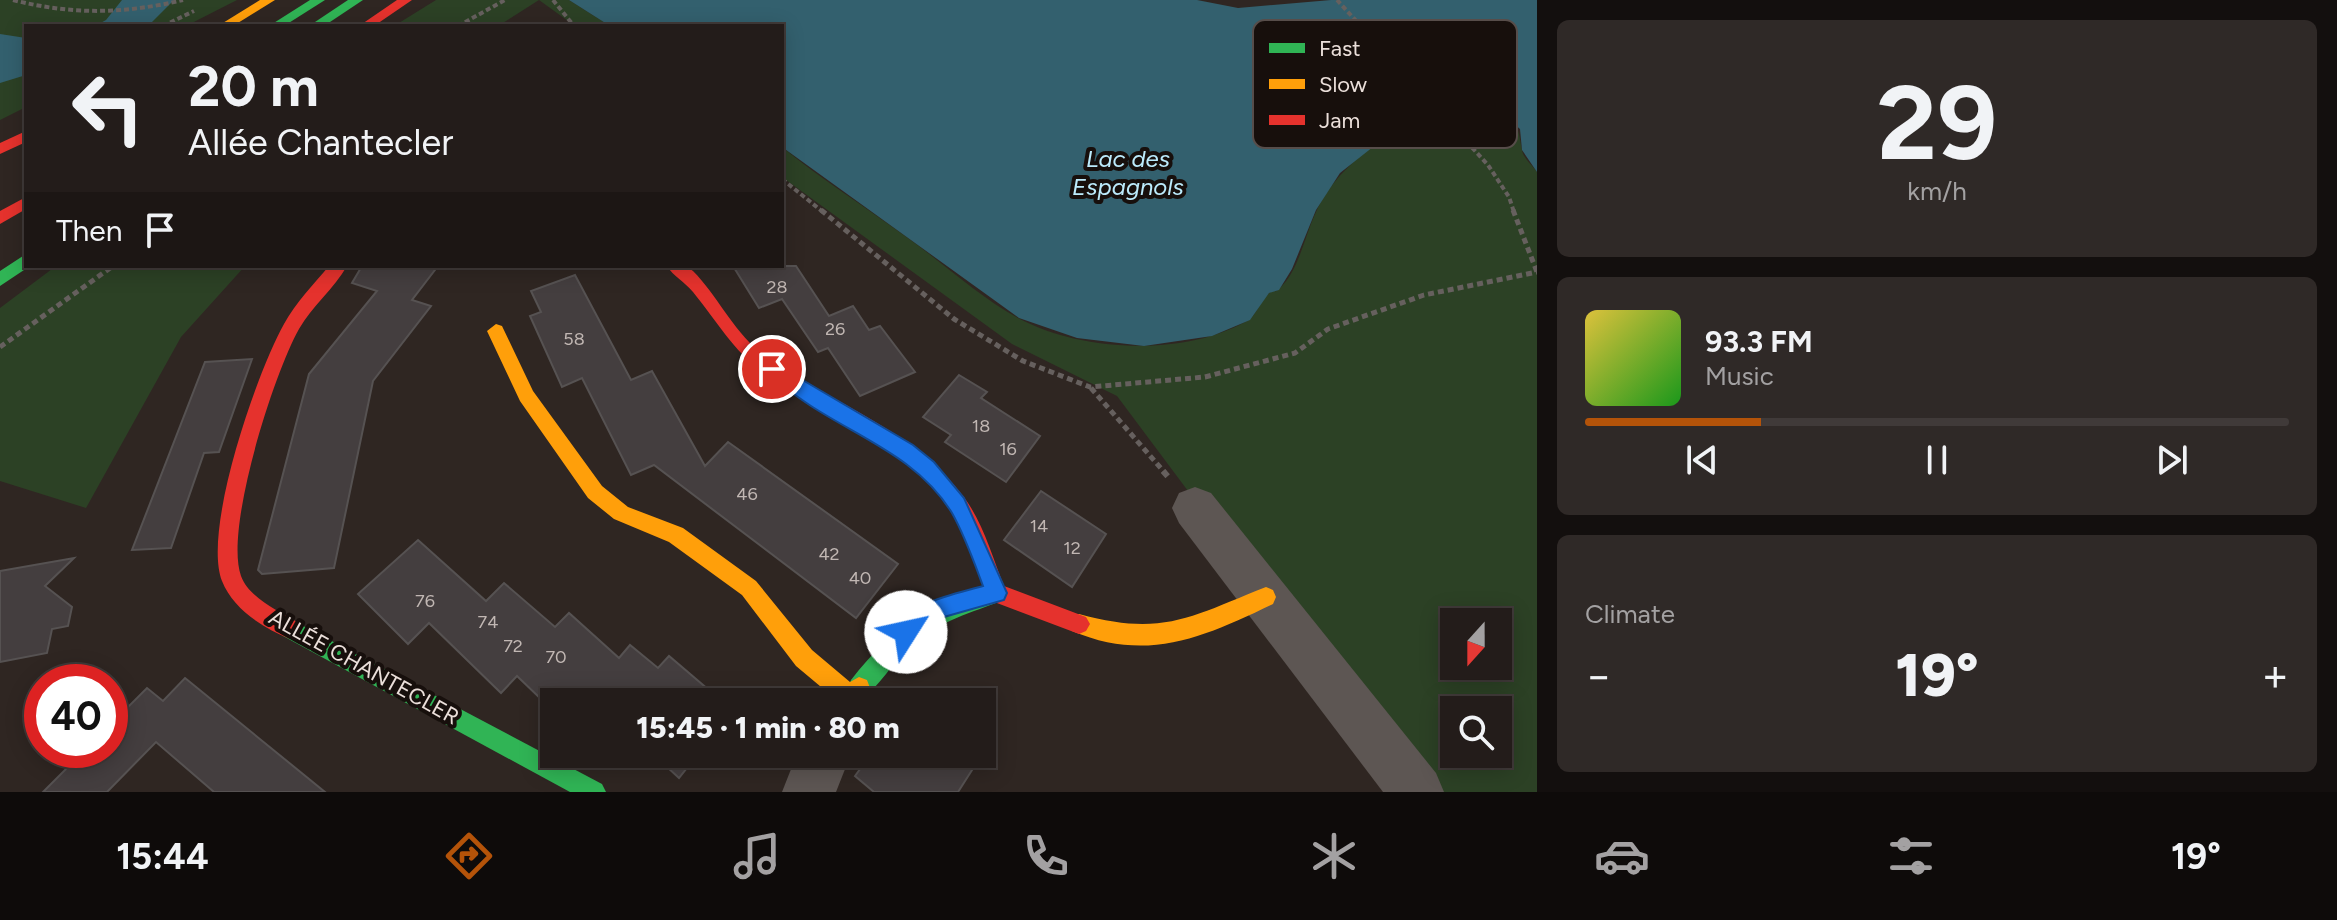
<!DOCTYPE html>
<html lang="en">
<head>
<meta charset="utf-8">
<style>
  body { margin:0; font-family:Figtree,sans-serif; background:#2f2927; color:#f1f3f6; height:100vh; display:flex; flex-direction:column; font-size:30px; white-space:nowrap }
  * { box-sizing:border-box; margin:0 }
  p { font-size:26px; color:#a3a1a2 }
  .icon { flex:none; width:44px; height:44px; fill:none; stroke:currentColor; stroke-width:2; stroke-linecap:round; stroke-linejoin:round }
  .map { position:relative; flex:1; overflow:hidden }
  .panel { display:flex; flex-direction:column; gap:20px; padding:20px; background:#130f0e; width:800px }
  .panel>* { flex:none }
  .guide { position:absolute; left:24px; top:24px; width:760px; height:244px; border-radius:0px; box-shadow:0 4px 20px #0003,0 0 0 2px #403a39; background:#231c1a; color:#f1f3f6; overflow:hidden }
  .needle { width:52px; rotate:201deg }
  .tools { position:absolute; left:1440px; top:608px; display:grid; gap:16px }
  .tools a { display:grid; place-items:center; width:72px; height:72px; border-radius:0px; background:#231c1a; box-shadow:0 4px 20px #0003,0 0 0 2px #403a39; font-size:40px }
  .speed { position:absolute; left:24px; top:664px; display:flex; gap:16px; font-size:40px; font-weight:700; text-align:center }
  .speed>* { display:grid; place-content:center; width:104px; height:104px; border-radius:50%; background:#231c1a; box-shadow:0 4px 20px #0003,0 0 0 2px #403a39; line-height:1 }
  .speed .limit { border:12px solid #d22; background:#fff; color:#111 }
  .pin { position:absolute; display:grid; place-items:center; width:68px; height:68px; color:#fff; margin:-34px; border:4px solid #fff; border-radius:50%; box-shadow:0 2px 8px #0007 }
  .me { position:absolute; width:88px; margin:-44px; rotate:55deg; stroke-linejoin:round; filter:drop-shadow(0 0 6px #0008) }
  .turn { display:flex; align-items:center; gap:28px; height:168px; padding:0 32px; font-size:36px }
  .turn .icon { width:104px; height:104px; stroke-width:2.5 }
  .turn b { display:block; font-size:56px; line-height:68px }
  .then { display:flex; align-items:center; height:76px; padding:0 32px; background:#0003; gap:16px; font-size:30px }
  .big { font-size:60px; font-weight:800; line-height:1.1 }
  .panel .widget { flex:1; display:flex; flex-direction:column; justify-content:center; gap:12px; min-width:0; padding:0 28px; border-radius:12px; background:#2f2927 }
  .panel .dial { align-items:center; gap:0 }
  .dial b { font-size:104px; line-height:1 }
  .song { display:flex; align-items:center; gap:24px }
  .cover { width:96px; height:96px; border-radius:12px; background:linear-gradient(135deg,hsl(50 70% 55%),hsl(120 70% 35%)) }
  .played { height:8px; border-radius:4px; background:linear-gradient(90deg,#b45309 25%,#403a39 25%) }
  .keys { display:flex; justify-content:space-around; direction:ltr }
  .heat { display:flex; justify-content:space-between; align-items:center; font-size:44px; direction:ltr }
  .trip { position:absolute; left:540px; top:688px; width:456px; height:80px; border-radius:0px; background:#231c1a; box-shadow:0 4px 20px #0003,0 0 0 2px #403a39; font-weight:800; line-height:80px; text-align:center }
  .tab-bar { display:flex; height:128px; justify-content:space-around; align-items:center; background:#0e0b0a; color:#a3a1a2 }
  .tab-bar .icon { width:56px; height:56px }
  .tab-bar .selected { color:#b45309 }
  .tab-bar b { font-size:36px; color:#f1f3f6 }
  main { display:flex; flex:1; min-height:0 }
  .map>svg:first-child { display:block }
  .green { fill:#2c4125; fill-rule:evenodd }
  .water { fill:#33606e }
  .building { fill:#443e3f; stroke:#565252; stroke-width:2 }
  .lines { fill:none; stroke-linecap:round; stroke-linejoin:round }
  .path-far2 { stroke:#66605e; stroke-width:4; stroke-dasharray:5 3; stroke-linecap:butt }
  .path-far1 { stroke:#66605e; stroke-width:5; stroke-dasharray:6 4; stroke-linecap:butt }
  .path { stroke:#66605e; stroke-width:6; stroke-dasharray:7 5; stroke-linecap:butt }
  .street { fill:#5d5653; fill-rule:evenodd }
  .fast { fill:#30b455; fill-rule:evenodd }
  .slow { fill:#ff9f0a; fill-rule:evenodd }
  .jam { fill:#e5322d; fill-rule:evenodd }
  .route { fill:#1a73e8; stroke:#114b97; stroke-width:2 }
  .labels { text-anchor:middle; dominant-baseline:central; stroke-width:8; stroke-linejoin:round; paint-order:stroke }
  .number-label { font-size:18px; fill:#c1b7b3 }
  .street-label { font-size:22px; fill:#ebdfda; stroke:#170f0c }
  .water-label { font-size:24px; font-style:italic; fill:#bcebfc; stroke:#170f0c }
  .key { fill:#170f0c; stroke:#574d4a; stroke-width:2 }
  .key-label { font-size:22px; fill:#ebdfda }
</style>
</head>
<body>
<main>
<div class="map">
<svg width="1537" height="792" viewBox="0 0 1537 792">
  <rect width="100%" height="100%" fill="#2f2622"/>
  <g class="green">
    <polygon points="0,0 237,0 186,26 26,26 26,107 0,120"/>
    <polygon points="436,0 569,0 610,26 575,26 539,0 498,26 394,26"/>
    <path d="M1483,107C1517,112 1517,122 1522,150C1523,158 1533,166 1537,172V792H1413L1117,396L1012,344L782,177V147C821,179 864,206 905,236C942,262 978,296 1018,318C1081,352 1183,357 1247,321C1257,315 1260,301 1269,293C1278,286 1271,296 1280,288C1299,270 1305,235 1316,212C1345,150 1417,114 1483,107ZM1454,622H1498V666H1454ZM1454,710H1498V754H1454Z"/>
    <polygon points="56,266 245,266 181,337 86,508 0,481 0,308"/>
  </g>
  <g class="water">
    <polygon points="122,0 174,0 148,26 95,26 106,20"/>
    <polygon points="569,0 1197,0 1238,8 1331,0 1537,0 1537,172 1522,150 1520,129 1497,109 1483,107 1447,113 1405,129 1378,143 1340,173 1316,210 1292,269 1279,290 1269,293 1250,320 1212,336 1144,346 1077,338 1019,318 782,147 782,26 610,26"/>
    <polygon points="0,34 26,38 26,75 0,83"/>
  </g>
  <g class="building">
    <polygon points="362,266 438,266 412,300 431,306 373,381 334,568 262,574 258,570 309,374 377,291 352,283"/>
    <polygon points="733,266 796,266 829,316 853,306 869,330 880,326 915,372 860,396 828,348 818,352 782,299 759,308"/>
    <polygon points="575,275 631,380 652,371 705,466 728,442 898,564 856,618 654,465 631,475 582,378 562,387 530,316 541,312 531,291"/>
    <polygon points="252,359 219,452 204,453 171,548 132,550 205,362"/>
    <polygon points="959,375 987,392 981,398 1040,436 1006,482 945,442 951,435 923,417"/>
    <polygon points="1041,491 1106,534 1072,587 1004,540"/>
    <polygon points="418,540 486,601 504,583 555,627 569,613 619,658 630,645 658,668 669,656 723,702 544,702 517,676 501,693 429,623 408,644 358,594"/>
    <polygon points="74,558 45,586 72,607 68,626 52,629 47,653 0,662 0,571"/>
    <polygon points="185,678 325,792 214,792 156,742 107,792 43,792 85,750 110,750 110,725 147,688 163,701"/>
    <polygon points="653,754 698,754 679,778"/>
    <polygon points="871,754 958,754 974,767 958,792 874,792 855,776"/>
  </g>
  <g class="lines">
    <g class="path-far2">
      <path d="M13,0C72,15 124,14 183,0"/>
      <polyline points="553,0 574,26"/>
      <polyline points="1337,0 1488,165 1509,197 1514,212"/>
      <polyline points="163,26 194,11"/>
      <polyline points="458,26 505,0"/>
      <polyline points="782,179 823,212"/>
    </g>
    <g class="path-far1">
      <polyline points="821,210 954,319 1023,361 1090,387 1205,377 1295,353 1328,329 1424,295 1537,272"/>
      <polyline points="1513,210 1537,272"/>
      <polyline points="0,347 113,266"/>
      <polyline points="1091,388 1165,473"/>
    </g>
    <polyline class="path" points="1163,471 1171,480"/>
    <g class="street">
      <polygon points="1195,487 1211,493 1436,773 1444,792 1383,792 1179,523 1172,508 1179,493"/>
      <polygon points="797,754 851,754 836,792 782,792"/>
    </g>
    <g class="fast">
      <polygon points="310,0 325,0 284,26 269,26"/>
      <polygon points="348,0 363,0 324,26 309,26"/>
      <polygon points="26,254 26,266 30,266 0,286 0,271"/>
      <path d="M996,583L1003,586L1006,593L1003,600C971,613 940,621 912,644C895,658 877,692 859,699L851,696L848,688L851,680C893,626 931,603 996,583Z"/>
      <polygon points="290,619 602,784 606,792 570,792 283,636 279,629 283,622"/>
    </g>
    <g class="slow">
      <polygon points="260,0 275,0 233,26 218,26"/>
      <polygon points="496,324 502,326 533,391 602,486 628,507 683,528 756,581 812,650 850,682 859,677 867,680 870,688 862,702 839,702 796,666 742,595 669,542 614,519 588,498 520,401 487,331"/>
      <path d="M1266,587L1273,590L1276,597L1273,604C1204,637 1148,663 1072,631L1068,624L1072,617L1079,614C1163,637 1190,617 1266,587Z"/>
    </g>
    <g class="jam">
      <polygon points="397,0 412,0 374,26 359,26"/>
      <polygon points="26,131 26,142 0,154 0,143"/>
      <polygon points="26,197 26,209 0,224 0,211"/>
      <path d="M329,266H347C334,289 312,306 299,329C274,373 224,529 241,576C249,598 279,611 297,622L301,629L297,636L290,639C263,628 233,609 222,581C202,530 257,372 284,324C296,302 314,284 329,266Z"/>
      <path d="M667,266H686L693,271C717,295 732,329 759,351C825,402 912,427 963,496C983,522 992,556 1004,586L1086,617L1090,624L1086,631L1079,634L989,600C976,570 969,537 951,510C907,446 830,421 769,378C734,352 719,324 693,292C685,282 673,276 667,266Z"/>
    </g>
  </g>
  <path class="route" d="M772,362L913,445L934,462L964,498L1007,593L1004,600L944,617L906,642L898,639L895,632C907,602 956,594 983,586C974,562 965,536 952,513C919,459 862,439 811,406C796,396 781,385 766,374V364Z"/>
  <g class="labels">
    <g class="number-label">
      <text x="777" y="287">28</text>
      <text x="835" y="329">26</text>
      <text x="574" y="339">58</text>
      <text x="981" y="426">18</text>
      <text x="1008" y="449">16</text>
      <text x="747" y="494">46</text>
      <text x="1039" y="526">14</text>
      <text x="1072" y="548">12</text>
      <text x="829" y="554">42</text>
      <text x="860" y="578">40</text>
      <text x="425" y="601">76</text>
      <text x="488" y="622">74</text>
      <text x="513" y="646">72</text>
      <text x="556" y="657">70</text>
    </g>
    <g class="street-label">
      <text transform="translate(364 667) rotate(29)">ALLÉE CHANTECLER</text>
    </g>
    <g class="water-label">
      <text x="1128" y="158">Lac des<tspan x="1128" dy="28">Espagnols</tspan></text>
    </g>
  </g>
  <rect x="1253" y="20" width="264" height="128" rx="12" class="key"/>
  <rect x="1269" y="43" width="36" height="10" fill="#30b455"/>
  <rect x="1269" y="79" width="36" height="10" fill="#ff9f0a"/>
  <rect x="1269" y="115" width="36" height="10" fill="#e5322d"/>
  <g class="key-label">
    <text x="1319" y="56">Fast</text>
    <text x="1319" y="92">Slow</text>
    <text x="1319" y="128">Jam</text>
  </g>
</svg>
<div class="tools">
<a><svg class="needle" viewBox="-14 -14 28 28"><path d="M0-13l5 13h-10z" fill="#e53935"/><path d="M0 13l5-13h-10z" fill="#a3a1a2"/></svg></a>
<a><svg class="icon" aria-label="search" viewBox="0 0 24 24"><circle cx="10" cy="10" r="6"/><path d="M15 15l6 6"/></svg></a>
</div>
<div class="speed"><div class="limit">40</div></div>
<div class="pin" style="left:772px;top:369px;background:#d93025"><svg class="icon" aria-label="arrive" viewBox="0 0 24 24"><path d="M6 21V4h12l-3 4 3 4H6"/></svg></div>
<svg class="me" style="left:906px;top:632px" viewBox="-20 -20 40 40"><circle r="19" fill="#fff"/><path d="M0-13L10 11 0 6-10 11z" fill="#1a73e8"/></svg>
<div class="trip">15:45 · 1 min · 80 m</div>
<div class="guide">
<div class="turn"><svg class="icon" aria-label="left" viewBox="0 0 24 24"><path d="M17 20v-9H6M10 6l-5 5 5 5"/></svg><div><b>20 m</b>Allée Chantecler</div></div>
<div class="then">Then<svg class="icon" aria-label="arrive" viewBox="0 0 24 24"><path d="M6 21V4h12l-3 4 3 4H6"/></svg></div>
</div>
</div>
<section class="panel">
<div class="widget dial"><b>29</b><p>km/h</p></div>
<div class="widget">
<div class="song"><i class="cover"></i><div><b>93.3 FM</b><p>Music</p></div></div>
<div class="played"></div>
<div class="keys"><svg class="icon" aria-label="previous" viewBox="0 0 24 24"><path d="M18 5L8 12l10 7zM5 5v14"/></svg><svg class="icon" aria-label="pause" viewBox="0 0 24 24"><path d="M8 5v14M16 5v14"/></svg><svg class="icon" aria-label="next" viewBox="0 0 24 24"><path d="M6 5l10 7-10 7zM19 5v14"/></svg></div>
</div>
<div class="widget"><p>Climate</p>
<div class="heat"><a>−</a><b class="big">19°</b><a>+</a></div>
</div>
</section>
</main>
<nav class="tab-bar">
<b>15:44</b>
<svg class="icon selected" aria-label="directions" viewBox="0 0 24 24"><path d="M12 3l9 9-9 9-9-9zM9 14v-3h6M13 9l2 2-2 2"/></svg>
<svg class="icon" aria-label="music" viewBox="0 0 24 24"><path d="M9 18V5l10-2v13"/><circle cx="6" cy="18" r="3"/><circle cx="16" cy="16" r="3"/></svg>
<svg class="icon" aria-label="phone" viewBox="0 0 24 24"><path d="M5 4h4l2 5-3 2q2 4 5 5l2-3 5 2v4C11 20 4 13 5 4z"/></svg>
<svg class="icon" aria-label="climate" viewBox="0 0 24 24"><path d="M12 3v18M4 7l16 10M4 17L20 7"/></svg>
<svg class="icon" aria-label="car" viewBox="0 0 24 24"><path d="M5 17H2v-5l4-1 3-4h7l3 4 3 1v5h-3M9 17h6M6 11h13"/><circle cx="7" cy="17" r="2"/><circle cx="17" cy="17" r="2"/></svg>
<svg class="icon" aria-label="filters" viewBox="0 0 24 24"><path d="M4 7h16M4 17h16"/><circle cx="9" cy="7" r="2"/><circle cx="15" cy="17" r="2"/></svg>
<b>19°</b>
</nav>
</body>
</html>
